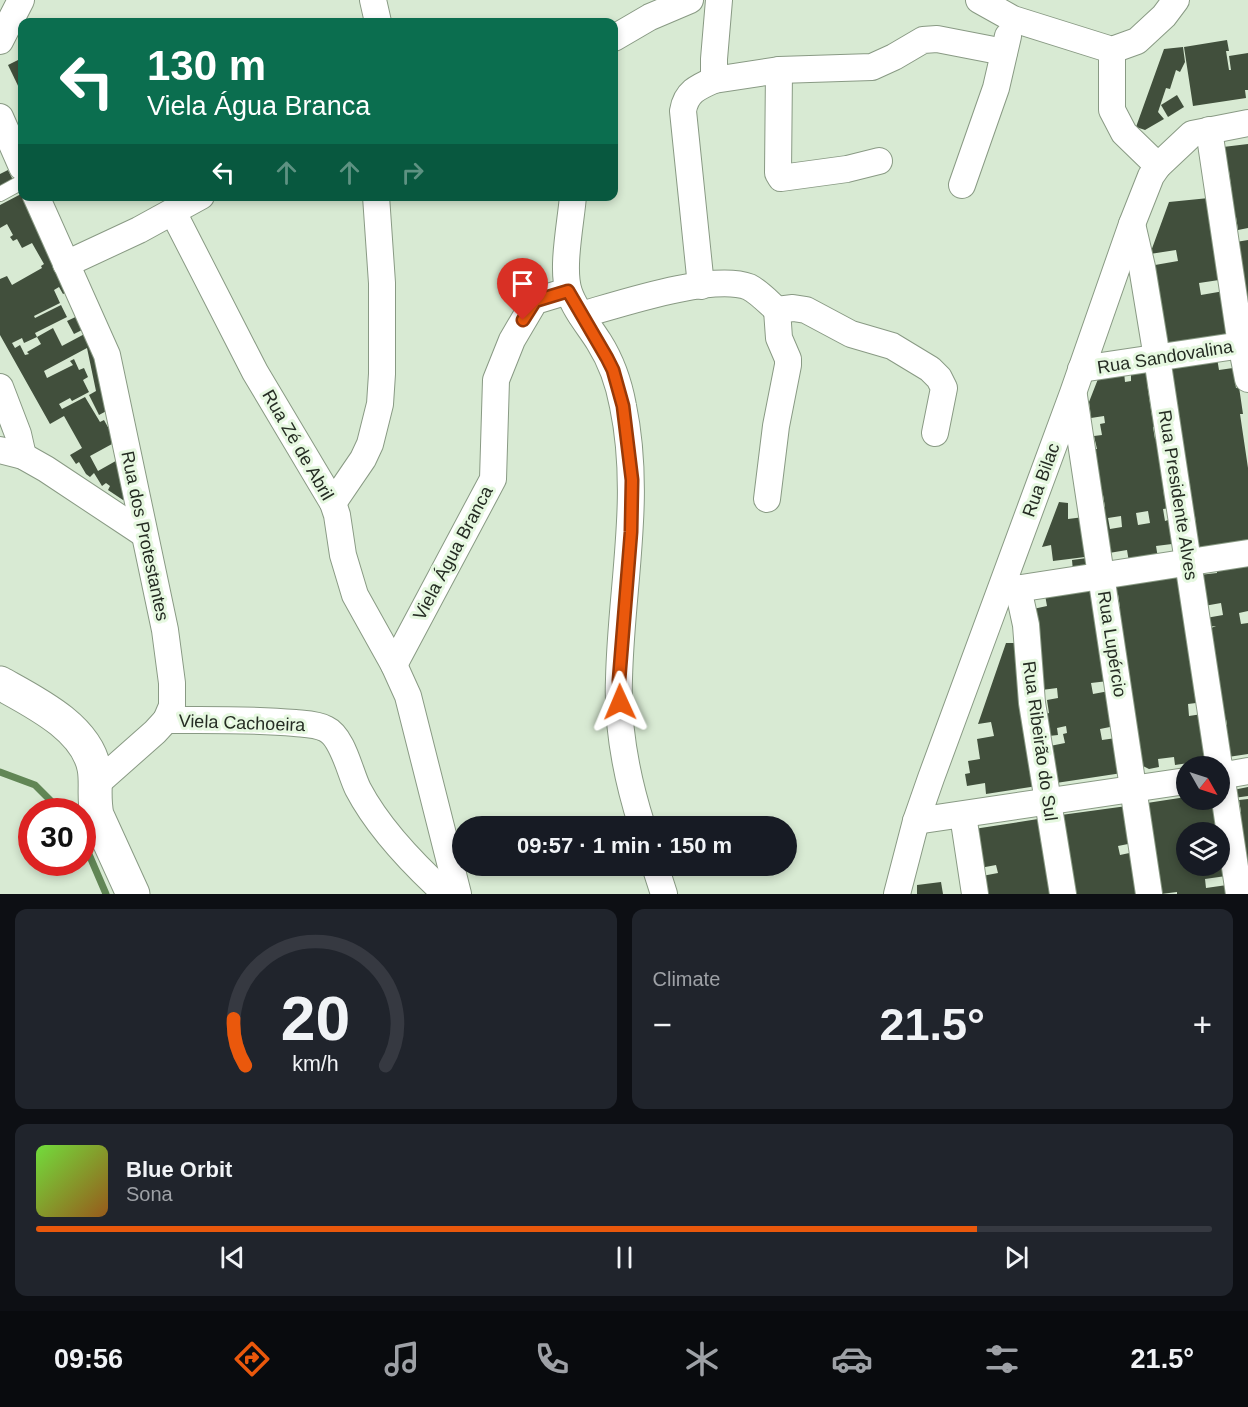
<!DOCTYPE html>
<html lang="en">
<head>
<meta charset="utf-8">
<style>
  body { margin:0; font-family:Arial,sans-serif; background:#20242c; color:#f1f3f6; height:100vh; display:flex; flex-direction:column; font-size:22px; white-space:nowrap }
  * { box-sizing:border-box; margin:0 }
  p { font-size:20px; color:#9ea1a6 }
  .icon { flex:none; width:33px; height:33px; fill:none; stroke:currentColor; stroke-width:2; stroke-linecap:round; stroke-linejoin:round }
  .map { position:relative; height:894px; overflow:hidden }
  .panel { display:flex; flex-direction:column; gap:15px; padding:15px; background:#0d0f14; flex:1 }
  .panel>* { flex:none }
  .banner { position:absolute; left:18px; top:18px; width:600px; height:183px; border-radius:12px; box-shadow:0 3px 9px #0003; background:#0b6e4f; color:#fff; overflow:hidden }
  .needle { width:39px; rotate:129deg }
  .fabs { position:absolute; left:1176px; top:756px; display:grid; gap:12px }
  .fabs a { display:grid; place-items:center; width:54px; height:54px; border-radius:50%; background:#171b24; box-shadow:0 3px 9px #0003; font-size:30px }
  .speed { position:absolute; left:18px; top:798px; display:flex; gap:12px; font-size:30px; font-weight:700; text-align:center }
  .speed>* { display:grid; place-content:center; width:78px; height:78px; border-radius:50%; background:#171b24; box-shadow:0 3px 9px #0003; line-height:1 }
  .speed .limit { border:9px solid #d22; background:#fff; color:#111 }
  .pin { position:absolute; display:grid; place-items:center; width:51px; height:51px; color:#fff; margin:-62px -26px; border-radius:50% 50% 50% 0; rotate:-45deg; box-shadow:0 0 6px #0007 }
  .pin .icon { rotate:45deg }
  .me { position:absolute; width:66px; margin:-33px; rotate:359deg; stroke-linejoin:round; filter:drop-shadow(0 0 4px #0008) }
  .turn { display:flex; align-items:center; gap:21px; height:126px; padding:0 30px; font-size:27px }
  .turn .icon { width:78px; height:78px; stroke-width:2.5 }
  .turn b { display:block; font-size:42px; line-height:51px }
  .lanes { display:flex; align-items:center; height:57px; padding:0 30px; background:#0003; justify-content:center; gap:30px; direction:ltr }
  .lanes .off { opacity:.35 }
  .big { font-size:45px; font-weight:600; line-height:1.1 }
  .panel .card { flex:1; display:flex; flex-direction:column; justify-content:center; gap:9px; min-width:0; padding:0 21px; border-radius:12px; background:#20242c }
  .panel .dial { align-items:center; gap:0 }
  .dial svg { height:156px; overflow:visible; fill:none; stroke:#363941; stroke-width:7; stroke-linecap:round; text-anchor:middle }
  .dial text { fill:#f1f3f6; stroke:none }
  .song { display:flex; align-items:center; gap:18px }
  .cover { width:72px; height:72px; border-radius:9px; background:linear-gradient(135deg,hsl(100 70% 55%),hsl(30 70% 35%)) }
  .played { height:6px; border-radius:3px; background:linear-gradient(90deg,#ea580c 80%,#363941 80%) }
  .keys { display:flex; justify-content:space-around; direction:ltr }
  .heat { display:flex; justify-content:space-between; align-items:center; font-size:33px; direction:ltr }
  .panel .tiles { flex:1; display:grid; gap:15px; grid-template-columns:1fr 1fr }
  .card:last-child { grid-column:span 2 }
  .trip { position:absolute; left:452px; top:816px; width:345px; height:60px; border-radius:30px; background:#171b24; box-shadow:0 3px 9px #0003; font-weight:600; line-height:60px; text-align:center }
  .dock { display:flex; height:96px; justify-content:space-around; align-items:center; background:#090b0e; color:#9ea1a6 }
  .dock .icon { width:42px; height:42px }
  .dock .current { color:#ea580c }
  .dock b { font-size:27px; color:#f1f3f6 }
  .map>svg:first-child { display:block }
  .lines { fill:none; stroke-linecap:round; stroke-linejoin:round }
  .stream { stroke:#618655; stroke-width:7 }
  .building { fill:#414f3c; fill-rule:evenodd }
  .lane-casing { stroke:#899a84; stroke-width:16 }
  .street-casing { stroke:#899a84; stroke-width:28 }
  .secondary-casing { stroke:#899a84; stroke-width:35 }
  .lane { stroke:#fff; stroke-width:14 }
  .street { stroke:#fff; stroke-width:26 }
  .secondary { stroke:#fff; stroke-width:33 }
  .route-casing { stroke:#983908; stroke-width:15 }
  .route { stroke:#ea580c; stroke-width:10 }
  .labels { text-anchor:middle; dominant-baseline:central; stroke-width:6; stroke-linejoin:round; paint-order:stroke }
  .street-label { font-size:18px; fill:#252c23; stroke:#e6f8e0 }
</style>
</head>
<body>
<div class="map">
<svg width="1248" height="894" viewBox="0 0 1248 894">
  <rect width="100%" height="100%" fill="#d8ead3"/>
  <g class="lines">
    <g class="stream">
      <polyline points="0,772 35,785 62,812"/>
      <polyline points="82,838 106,894"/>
    </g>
  </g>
  <g class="building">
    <polygon points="1227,40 1229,51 1226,51 1229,70 1231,70 1229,56 1248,53 1248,90 1245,90 1246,98 1193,106 1184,47"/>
    <polygon points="1183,47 1185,62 1180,72 1176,70 1170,89 1166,88 1158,112 1164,119 1145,130 1136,127 1164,49"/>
    <polygon points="22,58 22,94 8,65"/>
    <polygon points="1177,95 1184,107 1168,117 1161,105"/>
    <polygon points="1248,144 1248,228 1238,230 1236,217 1233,217 1229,195 1232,194 1229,171 1226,172 1223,147"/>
    <polygon points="8,170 14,182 0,189 0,174"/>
    <polygon points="21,194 72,290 63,294 59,287 54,290 60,303 34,316 35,318 61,305 67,317 35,333 37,337 24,343 22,338 12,343 15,348 20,345 25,355 29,354 27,352 41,344 37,337 53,328 62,346 92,330 112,408 99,415 89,395 96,391 87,348 44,371 47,378 73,365 70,361 74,359 79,370 84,368 88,377 83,380 89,392 72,401 70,398 59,404 62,409 85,397 100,422 104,420 115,440 111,443 112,444 90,456 98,471 121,458 127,498 123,500 108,490 110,486 106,483 102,486 94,473 90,477 86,474 79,462 76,464 70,455 82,448 64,416 50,424 0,335 0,279 7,276 12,285 42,268 41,266 44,264 32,243 22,248 17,239 13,241 10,237 13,235 7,224 0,228 0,205"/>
    <polygon points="1209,198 1219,280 1199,283 1201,295 1224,291 1232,337 1165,347 1154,277 1157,277 1155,265 1178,261 1176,250 1150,254 1169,202"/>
    <polygon points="1248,240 1248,300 1244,301 1236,242"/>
    <polygon points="84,313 90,326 74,334 67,321"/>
    <polygon points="1217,358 1219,370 1233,368 1236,388 1239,387 1243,414 1240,414 1248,468 1248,544 1197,552 1193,529 1196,528 1195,516 1191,517 1167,365"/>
    <path d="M1148,368L1150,382L1147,383L1152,416H1156L1157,426L1153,427L1155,439H1159L1166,485H1163L1164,496L1168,495L1170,508L1163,509L1165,521L1168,520L1172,544L1156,546L1158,558L1129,562L1127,550L1109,553L1103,507H1105L1103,495H1100L1093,449H1097L1094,436L1102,435L1100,424L1105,423L1104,416L1091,418L1089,402L1098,379L1124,372L1125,382L1131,381V371ZM1148,511L1150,523L1138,525L1136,513ZM1121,516L1122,527L1110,529L1108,518Z"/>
    <polygon points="1059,502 1068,503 1068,519 1084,517 1091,568 1073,571 1072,560 1087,558 1085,554 1085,557 1053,561 1051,545 1042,547"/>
    <polygon points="1248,564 1248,611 1239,613 1241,624 1248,623 1248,754 1228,757 1223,726 1227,725 1226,719 1222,720 1208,631 1212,630 1211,628 1216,626 1207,627 1206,618 1223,615 1221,603 1204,606 1199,575 1217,573 1217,569"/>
    <polygon points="1180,574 1198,690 1194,691 1196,703 1188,704 1189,716 1202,714 1209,760 1175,765 1174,757 1158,759 1159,767 1149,769 1141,765 1117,608 1120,608 1118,594 1115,594 1113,584"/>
    <polygon points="1094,588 1108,681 1091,683 1093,694 1109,691 1115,726 1100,729 1102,740 1116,738 1122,773 1056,783 1050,746 1065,743 1063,734 1067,733 1066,726 1057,728 1058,735 1049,736 1045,714 1049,713 1047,700 1058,698 1057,688 1042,690 1033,609 1047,606 1045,595"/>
    <polygon points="1006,643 1015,643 1024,732 1029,731 1037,786 986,794 985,783 967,786 965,774 970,773 968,761 980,759 977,739 994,736 991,722 978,724"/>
    <polygon points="1248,787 1248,796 1234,798 1233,790"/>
    <polygon points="1186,797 1186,800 1214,800 1219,831 1186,832 1186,845 1182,846 1184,855 1186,855 1186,866 1220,866 1220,863 1223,862 1226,876 1205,879 1206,888 1227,885 1228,894 1177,894 1177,892 1161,894 1147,803"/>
    <polygon points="1248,799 1248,880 1236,813 1241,812 1239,800"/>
    <polygon points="1127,806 1133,843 1118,846 1120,855 1134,852 1141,894 1076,894 1075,885 1071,885 1061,815"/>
    <polygon points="1038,819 1041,843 1045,842 1053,894 984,894 982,876 998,873 996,865 980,868 974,829"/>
    <polygon points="941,882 943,894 917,894 917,885"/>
  </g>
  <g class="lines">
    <g class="lane-casing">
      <polyline id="lane" points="0,194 22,182"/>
    </g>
    <g class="street-casing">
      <g id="street">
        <polyline points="373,0 378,22"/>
        <polyline points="719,0 714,59 714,80 779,70 872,67 894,57 923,40 937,39 1004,52"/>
        <polyline points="979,0 1013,19 1112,50 1137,41 1164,16 1176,0"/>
        <polyline points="614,38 650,17 690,0"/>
        <polyline points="0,41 21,0"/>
        <polyline points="1112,50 1112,110 1124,133 1158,166"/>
        <polyline points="779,70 778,173 781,178 847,169 879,161"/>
        <polyline points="0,117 22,167"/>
        <polyline points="1209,130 1240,338 1248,379"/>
        <polyline points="962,185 996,88 1008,36"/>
        <polyline points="36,196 107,355 165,630 172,683 172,706 166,720 155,732 94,786"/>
        <path d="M573,196C571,222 561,269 569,292C575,310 589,326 599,342C611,361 619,384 623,406C642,497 621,587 619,679C617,729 627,779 642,826"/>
        <polyline points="173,212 255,372 333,503 337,515 343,555 355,595 394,665 408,696 458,894"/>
        <polyline points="1132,224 1142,267 1157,358 1219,766"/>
        <polyline points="66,264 139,230 201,196"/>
        <path d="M701,286L683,111C686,92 698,87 714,80"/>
        <path d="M581,315C620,304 712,273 749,287C759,292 769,303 777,310L793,308L806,310L851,334L892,346L930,369L939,378L944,388L935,433"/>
        <polyline points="1081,369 1248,344"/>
        <polyline points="0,387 18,434 23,456"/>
        <polyline points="1074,396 1149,894"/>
        <polyline points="0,450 23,456 46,469 144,534"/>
        <polyline points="767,499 776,426 788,365 788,359 779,338 777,310"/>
        <polyline points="333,503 363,459 370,444 380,404 382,374 382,283 376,196"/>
        <polyline points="1018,588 1026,625 1032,703 1063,894"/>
        <polyline points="1003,591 1248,553"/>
        <polyline points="394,665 493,479 496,380 512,340 535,301 568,291"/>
        <path d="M166,720C209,720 252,719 295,723C304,724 317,724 326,729C343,737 350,773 358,789C379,829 413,864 446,894"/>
        <polyline points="1220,767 1239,894"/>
        <polyline points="1220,776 1248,771"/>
        <polyline points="963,815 975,894"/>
        <polyline points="916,821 1186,781"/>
        <polyline points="655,866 664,894"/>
        <polyline points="897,894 916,821 931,778 1073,393 1132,224 1151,176 1158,166 1192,134 1248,123"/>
      </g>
    </g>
    <g class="secondary-casing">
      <path id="secondary" d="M0,683C34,702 86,727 94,768C97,783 93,797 97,815L133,894"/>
    </g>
    <use href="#lane" class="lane"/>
    <use href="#street" class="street"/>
    <use href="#secondary" class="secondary"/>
  </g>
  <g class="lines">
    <g class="route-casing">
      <polyline id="route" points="523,320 535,301 568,291 607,358 613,370 623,406 632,480 631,532 619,680 620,702"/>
    </g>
    <use href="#route" class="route"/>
  </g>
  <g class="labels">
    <g class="street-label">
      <text transform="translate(1165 357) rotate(-9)">Rua Sandovalina</text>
      <text transform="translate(298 445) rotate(60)">Rua Zé de Abril</text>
      <text transform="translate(1041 480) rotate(-70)">Rua Bilac</text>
      <text transform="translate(1178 495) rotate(81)">Rua Presidente Alves</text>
      <text transform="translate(145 536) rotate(78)">Rua dos Protestantes</text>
      <text transform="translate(453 553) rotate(-62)">Viela Água Branca</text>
      <text transform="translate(1112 644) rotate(81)">Rua Lupércio</text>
      <text transform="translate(242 723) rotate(2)">Viela Cachoeira</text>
      <text transform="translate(1040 741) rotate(82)">Rua Ribeirão do Sul</text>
    </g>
  </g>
</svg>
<div class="fabs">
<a><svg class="needle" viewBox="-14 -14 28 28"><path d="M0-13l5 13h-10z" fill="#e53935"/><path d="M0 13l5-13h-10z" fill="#9ea1a6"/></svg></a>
<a><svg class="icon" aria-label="layers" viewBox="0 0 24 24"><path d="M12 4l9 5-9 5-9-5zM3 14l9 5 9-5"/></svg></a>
</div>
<div class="speed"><div class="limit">30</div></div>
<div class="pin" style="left:523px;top:320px;background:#d93025"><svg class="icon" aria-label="arrive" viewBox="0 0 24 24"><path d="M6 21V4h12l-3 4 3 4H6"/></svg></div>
<svg class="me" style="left:620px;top:702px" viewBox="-20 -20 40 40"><path d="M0-17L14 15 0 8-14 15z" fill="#ea580c" stroke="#fff" stroke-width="4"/></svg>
<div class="trip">09:57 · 1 min · 150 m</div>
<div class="banner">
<div class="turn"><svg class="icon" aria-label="left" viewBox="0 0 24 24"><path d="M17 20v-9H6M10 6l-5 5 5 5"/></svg><div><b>130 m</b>Viela Água Branca</div></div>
<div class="lanes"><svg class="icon" aria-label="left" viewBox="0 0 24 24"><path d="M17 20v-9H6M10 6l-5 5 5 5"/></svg><svg class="icon off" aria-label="ahead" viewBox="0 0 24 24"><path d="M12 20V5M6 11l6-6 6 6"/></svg><svg class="icon off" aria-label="ahead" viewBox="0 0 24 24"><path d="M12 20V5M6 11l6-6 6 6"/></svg><svg class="icon off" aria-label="right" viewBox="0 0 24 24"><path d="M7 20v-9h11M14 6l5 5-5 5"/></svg></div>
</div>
</div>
<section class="panel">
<div class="tiles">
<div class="card dial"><svg viewBox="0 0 100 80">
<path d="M14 69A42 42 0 1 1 86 69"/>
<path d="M14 69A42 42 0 0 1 8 45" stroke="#ea580c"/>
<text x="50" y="56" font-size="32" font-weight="700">20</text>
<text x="50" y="72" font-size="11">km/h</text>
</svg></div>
<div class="card"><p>Climate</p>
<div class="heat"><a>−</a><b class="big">21.5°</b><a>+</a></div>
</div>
<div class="card">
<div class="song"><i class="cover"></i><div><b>Blue Orbit</b><p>Sona</p></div></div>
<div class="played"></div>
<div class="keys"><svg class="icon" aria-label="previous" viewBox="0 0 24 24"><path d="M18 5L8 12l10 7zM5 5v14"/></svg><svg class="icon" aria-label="pause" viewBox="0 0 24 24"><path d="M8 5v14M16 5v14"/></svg><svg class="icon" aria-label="next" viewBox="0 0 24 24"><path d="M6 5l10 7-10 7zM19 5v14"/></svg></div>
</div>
</div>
</section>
<nav class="dock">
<b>09:56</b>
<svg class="icon current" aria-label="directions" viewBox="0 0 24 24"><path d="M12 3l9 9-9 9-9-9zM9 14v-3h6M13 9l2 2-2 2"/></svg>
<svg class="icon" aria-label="music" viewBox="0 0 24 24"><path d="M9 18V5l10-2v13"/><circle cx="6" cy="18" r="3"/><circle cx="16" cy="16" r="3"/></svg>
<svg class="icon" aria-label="phone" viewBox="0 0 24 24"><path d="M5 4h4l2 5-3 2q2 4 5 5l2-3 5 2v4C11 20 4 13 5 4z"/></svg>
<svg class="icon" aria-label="climate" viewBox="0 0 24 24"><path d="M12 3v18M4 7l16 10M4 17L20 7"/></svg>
<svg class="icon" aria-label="car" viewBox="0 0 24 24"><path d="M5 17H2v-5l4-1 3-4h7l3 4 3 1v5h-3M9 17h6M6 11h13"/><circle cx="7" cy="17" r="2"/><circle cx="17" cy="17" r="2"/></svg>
<svg class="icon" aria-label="filters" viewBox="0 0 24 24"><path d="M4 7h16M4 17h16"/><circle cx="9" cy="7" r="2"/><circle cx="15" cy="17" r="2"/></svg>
<b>21.5°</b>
</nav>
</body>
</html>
